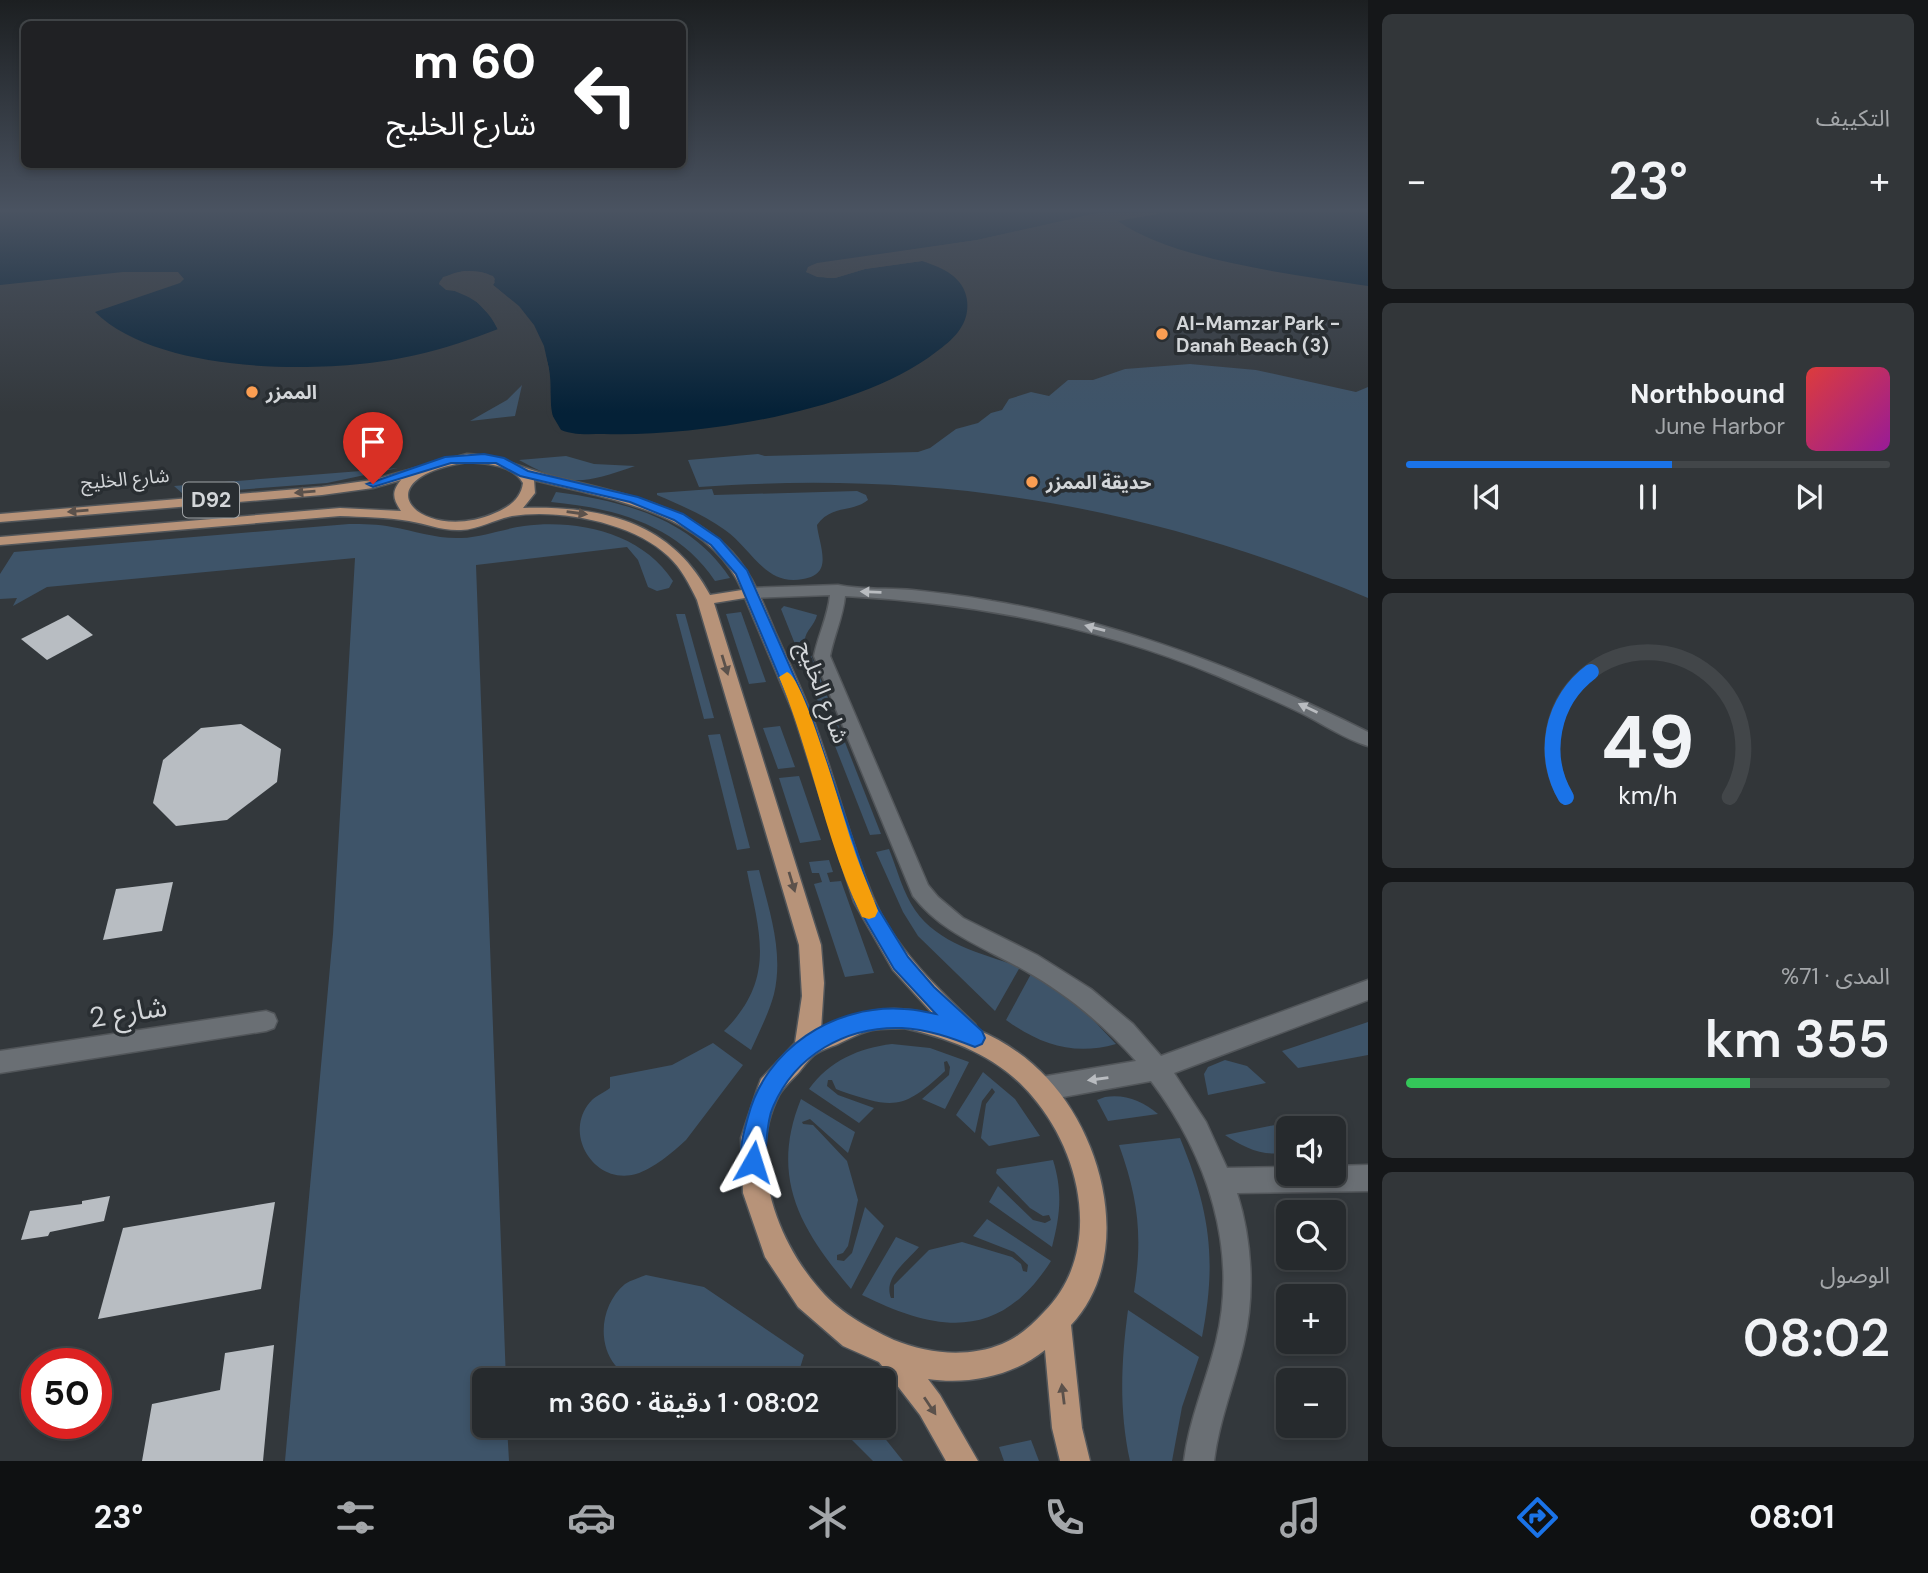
<!DOCTYPE html>
<html lang="ar">
<head>
<meta charset="utf-8">
<style>
  body { margin:0; font-family:"DM Sans","Noto Sans Arabic",sans-serif; background:#323639; color:#f1f3f6; direction:rtl; height:100vh; display:flex; flex-direction:column; font-size:26px; white-space:nowrap }
  * { box-sizing:border-box; margin:0 }
  p { font-size:23px; color:#a4a7aa }
  .icon { flex:none; width:38px; height:38px; fill:none; stroke:currentColor; stroke-width:2; stroke-linecap:round; stroke-linejoin:round }
  .map { position:relative; flex:1; overflow:hidden; direction:ltr }
  .details { display:flex; flex-direction:column; gap:14px; padding:14px; background:#151719; width:560px }
  .details>* { flex:none }
  .banner { position:absolute; left:21px; top:21px; width:665px; height:147px; border-radius:10px; box-shadow:0 4px 10px #0003,0 0 0 2px #424649; direction:rtl; background:#202124; color:#fff; overflow:hidden }
  .fabs { position:absolute; left:1276px; top:1116px; display:grid; gap:14px }
  .fabs a { display:grid; place-items:center; width:70px; height:70px; border-radius:10px; background:#262a2d; box-shadow:0 4px 10px #0003,0 0 0 2px #424649; font-size:35px }
  .speed { position:absolute; left:21px; top:1348px; display:flex; gap:14px; font-size:35px; font-weight:700; text-align:center }
  .speed>* { display:grid; place-content:center; width:91px; height:91px; border-radius:50%; background:#262a2d; box-shadow:0 4px 10px #0003,0 0 0 2px #424649; line-height:1 }
  .speed .limit { border:10px solid #d22; background:#fff; color:#111 }
  .pin { position:absolute; display:grid; place-items:center; width:60px; height:60px; color:#fff; margin:-72px -30px; border-radius:50% 50% 50% 0; rotate:-45deg; box-shadow:0 0 7px #0007 }
  .pin .icon { rotate:45deg }
  .me { position:absolute; width:77px; margin:-38px; rotate:6deg; stroke-linejoin:round; filter:drop-shadow(0 0 5px #0008) }
  .turn { display:flex; align-items:center; gap:24px; height:147px; padding:0 35px; font-size:32px }
  .turn .icon { width:91px; height:91px; stroke-width:2.5 }
  .turn b { display:block; font-size:49px; line-height:60px }
  .big { font-size:52px; font-weight:600; line-height:1.1 }
  .details .tile { flex:1; display:flex; flex-direction:column; justify-content:center; gap:10px; min-width:0; padding:0 24px; border-radius:10px; background:#323639 }
  .details .dial { align-items:center; gap:0 }
  .dial svg { height:182px; overflow:visible; fill:none; stroke:#424649; stroke-width:7; stroke-linecap:round; text-anchor:middle }
  .dial text { fill:#f1f3f6; stroke:none }
  .song { display:flex; align-items:center; gap:21px }
  .cover { width:84px; height:84px; border-radius:10px; background:linear-gradient(135deg,hsl(0 70% 55%),hsl(300 70% 35%)) }
  .played { height:7px; border-radius:4px; background:linear-gradient(90deg,#1a73e8 55%,#424649 55%) }
  .keys { display:flex; justify-content:space-around; direction:ltr }
  .heat { display:flex; justify-content:space-between; align-items:center; font-size:38px; direction:ltr }
  .charge { height:10px; border-radius:5px; background:linear-gradient(90deg,#34c759 71%,#424649 0) }
  .trip { position:absolute; left:472px; top:1368px; width:424px; height:70px; border-radius:10px; background:#262a2d; box-shadow:0 4px 10px #0003,0 0 0 2px #424649; font-weight:600; line-height:70px; text-align:center; direction:rtl }
  .tabs { display:flex; height:112px; justify-content:space-around; align-items:center; background:#0f1112; color:#a4a7aa }
  .tabs .icon { width:49px; height:49px }
  .tabs .active { color:#1a73e8 }
  .tabs b { font-size:32px; color:#f1f3f6 }
  main { display:flex; flex:1; min-height:0 }
  .map>svg:first-child { display:block }
  .green { fill:#3e5469 }
  .water { fill:#042137 }
  .pier { fill:#33383c }
  .building { fill:#b8bdc2 }
  .lines { fill:none; stroke-linecap:round; stroke-linejoin:round }
  .minor-casing { stroke:#52565a; stroke-width:3 }
  .major-casing { stroke:#52565a; stroke-width:3 }
  .minor { fill:#6a6f74; fill-rule:evenodd }
  .major { fill:#b79379; fill-rule:evenodd }
  .oneway { fill:#5b514b }
  .oneway2 { fill:#b9bcc0 }
  .route { fill:#1a73e8; stroke:#114b97; stroke-width:2 }
  .slow { fill:#f59e0b }
  .poi-dot { fill:#fb9e52; stroke:#292e32; stroke-width:2.5 }
  .labels { text-anchor:middle; dominant-baseline:central; stroke-width:7; stroke-linejoin:round; paint-order:stroke }
  .far-poi-label { font-size:19px; font-weight:bold; fill:#d3d6d9; stroke:#292e32; text-anchor:start }
  .far-street-label { font-size:19px; fill:#d3d6d9; stroke:#292e32 }
  .shield { fill:#292e32; stroke:#a0a4a7; stroke-width:2 }
  .shield-label { font-size:21px; font-weight:bold; fill:#d3d6d9 }
  .street-label { font-size:23px; fill:#d3d6d9; stroke:#292e32 }
  .near-street-label { font-size:28px; fill:#d3d6d9; stroke:#292e32 }
</style>
</head>
<body>
<main>
<section class="details">
<div class="tile"><p>التكييف</p>
<div class="heat"><a>−</a><b class="big">23°</b><a>+</a></div>
</div>
<div class="tile">
<div class="song"><i class="cover"></i><div><b>Northbound</b><p>June Harbor</p></div></div>
<div class="played"></div>
<div class="keys"><svg class="icon" aria-label="previous" viewBox="0 0 24 24"><path d="M18 5L8 12l10 7zM5 5v14"/></svg><svg class="icon" aria-label="pause" viewBox="0 0 24 24"><path d="M8 5v14M16 5v14"/></svg><svg class="icon" aria-label="next" viewBox="0 0 24 24"><path d="M6 5l10 7-10 7zM19 5v14"/></svg></div>
</div>
<div class="tile dial"><svg viewBox="0 0 100 80">
<path d="M14 69A42 42 0 1 1 86 69"/>
<path d="M14 69A42 42 0 0 1 25 14" stroke="#1a73e8"/>
<text x="50" y="56" font-size="32" font-weight="700">49</text>
<text x="50" y="72" font-size="11">km/h</text>
</svg></div>
<div class="tile"><p>المدى · 71%</p><b class="big">355 km</b><div class="charge"></div></div>
<div class="tile"><p>الوصول</p><b class="big">08:02</b></div>
</section>
<div class="map">
<svg width="1368" height="1461" viewBox="0 0 1368 1461">
  <rect width="100%" height="100%" fill="#33383c"/>
  <g class="green">
    <path d="M1190,364L1256,370L1356,392L1368,387V598C1147,505 938,470 699,487L688,460L758,454L765,456L918,452L930,448L956,429L978,423L991,413L1002,410L1009,399L1031,392L1049,396L1068,380H1093L1125,369Z"/>
    <polygon points="522,385 515,416 470,421 507,400"/>
    <path d="M566,456L594,464L635,466C582,484 570,488 519,460Z"/>
    <polygon points="398,468 327,483 183,494 174,486"/>
    <path d="M712,489L714,495L857,491L866,495L868,500C852,513 832,504 817,525C818,537 826,557 821,568C818,575 810,578 803,579C766,587 751,548 725,530C704,515 680,505 657,495V493Z"/>
    <path d="M556,492C623,501 691,518 730,578L715,581C678,525 615,508 551,502Z"/>
    <path d="M349,524C363,524 378,524 392,527C415,531 437,539 461,538C483,537 503,529 524,526C578,519 642,533 673,581L669,588L657,591L648,587L638,560L627,547L476,565L506,1381H485V1426H507L509,1461H285L333,934L355,558L47,587L13,606L17,598L0,599V574L14,552Z"/>
    <path d="M784,606L817,615C815,625 805,631 805,640L830,703L819,704L781,609Z"/>
    <polygon points="741,612 766,682 749,684 726,614"/>
    <polygon points="676,614 685,614 714,718 704,719"/>
    <polygon points="837,722 881,834 870,835 826,723"/>
    <polygon points="780,726 795,767 796,767 778,769 763,728"/>
    <polygon points="720,734 750,848 737,850 708,735"/>
    <polygon points="799,776 821,840 800,843 779,778"/>
    <path d="M889,849C897,869 903,893 915,910C938,944 983,954 1020,967L995,1011L918,936L903,912L876,852Z"/>
    <polygon points="829,860 833,872 827,873 830,882 841,881 874,973 845,977 814,884 822,882 819,873 812,873 809,862"/>
    <path d="M759,870C769,910 784,952 774,994C769,1013 759,1032 751,1050L724,1031C776,979 760,935 747,871Z"/>
    <path d="M1031,974L1077,1003L1116,1044C1074,1056 1041,1045 1006,1020Z"/>
    <polygon points="1368,1022 1368,1055 1298,1068 1282,1051"/>
    <path d="M713,1043L743,1065L686,1140C673,1152 653,1169 636,1174C594,1186 561,1132 592,1100C596,1096 605,1092 610,1088V1077L672,1065Z"/>
    <path d="M892,1044L930,1048L969,1062L945,1109L922,1099L949,1075L950,1067L947,1061L944,1062L945,1071C903,1110 894,1109 841,1091L836,1089L832,1080H828L827,1086L838,1095L874,1108L859,1123L809,1089C829,1061 859,1048 892,1044Z"/>
    <polygon points="1225,1060 1247,1066 1266,1083 1208,1095 1204,1074 1208,1067"/>
    <polygon points="983,1072 1015,1099 1040,1136 989,1146 981,1138 986,1104 995,1092 992,1088 982,1101 975,1133 956,1115"/>
    <path d="M1105,1097C1126,1094 1142,1101 1158,1114L1108,1121L1097,1100Z"/>
    <path d="M801,1099L855,1132L848,1153L810,1119L802,1122L803,1124L813,1125L847,1161L858,1200L848,1246L843,1253L837,1255V1260L844,1261L852,1253L865,1207L884,1226L851,1289C801,1230 769,1178 801,1099Z"/>
    <path d="M1290,1122L1295,1129H1288V1151C1266,1159 1243,1147 1225,1135Z"/>
    <path d="M1180,1138C1210,1211 1217,1259 1202,1337L1134,1292C1143,1236 1138,1198 1119,1145Z"/>
    <path d="M1053,1160C1063,1192 1060,1216 1052,1247L989,1202L998,1186L1033,1220L1045,1223L1051,1220L1049,1215L1043,1216L1030,1208L996,1173L997,1169Z"/>
    <path d="M987,1219L1051,1261C1000,1341 939,1333 862,1295L896,1237L919,1247C906,1262 883,1278 891,1298H894V1285L929,1250L962,1242L1012,1257L1021,1264L1023,1271L1027,1272L1028,1265L1014,1252L973,1236Z"/>
    <path d="M646,1275L704,1287L804,1355L796,1381L633,1379C628,1375 620,1371 615,1365C596,1341 602,1303 625,1284C631,1280 639,1278 646,1275Z"/>
    <path d="M1128,1310L1199,1357L1182,1407L1172,1461H1130C1119,1410 1121,1362 1128,1310Z"/>
    <polygon points="838,1426 875,1426 903,1461 873,1461"/>
    <polygon points="1031,1440 1039,1461 1004,1461 999,1447"/>
  </g>
  <g class="water">
    <path d="M0,209H1115L977,240L812,265L806,272L827,278H835L865,269L922,261C943,268 964,277 967,300C970,324 954,339 936,352C860,411 700,437 604,434C589,434 571,436 557,428C547,406 553,391 549,369C542,333 521,307 493,285L495,282L488,274C472,269 453,270 440,281L439,284C469,299 479,295 498,329C472,339 444,349 416,355C332,375 160,376 95,312L180,283L184,279L178,272H123L0,285Z"/>
    <path d="M1186,209H1368V286C1298,275 1174,261 1118,221Z"/>
  </g>
  <g class="pier">
    <polygon points="1119,209 1116,212 978,243 844,262 810,270 827,275 864,265 922,258 929,260 922,261 865,269 835,278 817,277 806,272 808,267 817,263 977,240"/>
    <polygon points="464,271 481,272 493,276 495,279 493,285 519,306 534,325 544,346 549,369 551,413 561,430 560,434 554,430 547,414 546,370 540,348 531,327 517,309 490,287 492,280 487,277 467,274 451,278 443,283 465,289 478,298 495,317 501,328 499,332 492,318 475,300 464,292 446,290 439,284 443,277"/>
  </g>
  <g class="building">
    <polygon points="68,615 93,635 47,660 21,639"/>
    <polygon points="241,724 281,749 277,782 227,820 176,826 153,803 163,760 201,728"/>
    <polygon points="173,882 162,931 103,940 116,889"/>
    <polygon points="110,1196 104,1221 50,1232 48,1236 21,1240 30,1211 82,1204 82,1201"/>
    <polygon points="275,1202 261,1289 98,1319 123,1228"/>
    <polygon points="274,1345 263,1461 142,1461 152,1404 220,1390 225,1353"/>
  </g>
  <g class="lines">
    <g class="minor-casing">
      <g id="minor">
        <path d="M838,585C862,590 888,588 912,590C939,593 966,596 992,601C1124,623 1248,672 1368,732V746C1345,739 1323,724 1301,713C1274,700 1246,688 1218,676C1099,626 973,603 845,596C843,617 834,635 830,656L928,885L938,897L963,918L1037,955L1091,989L1133,1024L1161,1056L1368,980V1000L1174,1073L1206,1122L1227,1168L1288,1167V1174H1334V1166L1368,1165V1191L1237,1193C1252,1240 1255,1294 1244,1342C1235,1382 1219,1420 1214,1461H1184C1189,1420 1206,1382 1216,1342C1239,1249 1207,1155 1151,1081L1041,1101L1033,1097L1029,1089L1033,1081L1041,1077L1136,1061C1103,1024 1067,994 1024,970C983,947 942,933 913,896L814,656C818,635 828,617 830,595L751,598L743,593L751,588Z"/>
        <polygon points="266,1011 274,1014 277,1021 274,1028 266,1031 0,1073 0,1051"/>
      </g>
    </g>
    <g class="major-casing">
      <path id="major" d="M467,454C501,456 531,472 564,479C620,493 679,504 724,544C751,568 762,601 776,634C788,660 800,685 810,711C834,772 848,837 873,897C893,946 937,988 975,1024L978,1030C1004,1041 1029,1058 1048,1079C1105,1140 1134,1258 1071,1325L1082,1428L1090,1461H1060L1052,1428L1045,1350C1013,1376 968,1385 928,1379L940,1395L978,1461H946L920,1415L879,1362L843,1346L798,1307L765,1257L743,1193L741,1138L758,1087L761,1079L795,1043L802,996L799,945L697,600C689,584 682,569 668,556C634,523 559,508 512,516C495,519 480,529 461,530C442,531 427,524 409,521C386,517 363,517 340,516L0,545V537L340,508L401,511C393,499 391,492 401,480L373,488L322,495L0,522V514L322,487L372,480ZM467,462C486,463 513,465 523,483C521,499 509,507 495,513C423,545 356,480 467,462ZM534,480C607,499 708,511 742,590L710,595C671,521 601,506 523,508L535,493ZM745,598L793,712L854,902L893,970L934,1015C888,1002 863,1011 821,1030L824,983L821,945L714,603ZM904,1028C953,1039 999,1057 1032,1096C1083,1155 1103,1253 1044,1312C1032,1325 1019,1337 1002,1344C968,1358 928,1354 894,1340C866,1327 837,1311 817,1286C775,1237 747,1156 779,1095C784,1086 794,1078 800,1071C804,1066 809,1059 814,1055C821,1050 831,1047 838,1044C849,1039 861,1032 872,1030C883,1028 894,1029 904,1028Z"/>
    </g>
    <use href="#minor" class="minor"/>
    <use href="#major" class="major"/>
  </g>
  <defs><path id="oneway-solid" d="M-6-.8H1V-3.2L6.5 0L1 3.2V.8H-6Z" transform="scale(1.75)"/></defs>
  <g class="oneway">
    <use href="#oneway-solid" transform="translate(305 492) rotate(175)"/>
    <use href="#oneway-solid" transform="translate(78 511) rotate(175)"/>
    <use href="#oneway-solid" transform="translate(577 513) rotate(8)"/>
    <use href="#oneway-solid" transform="translate(725 665) rotate(73)"/>
    <use href="#oneway-solid" transform="translate(792 882) rotate(73)"/>
    <use href="#oneway-solid" transform="translate(1063 1394) rotate(-97)"/>
    <use href="#oneway-solid" transform="translate(930 1406) rotate(56)"/>
  </g>
  <g class="oneway2">
    <use href="#oneway-solid" transform="translate(871 592) rotate(-178)"/>
    <use href="#oneway-solid" transform="translate(1095 628) rotate(-165)"/>
    <use href="#oneway-solid" transform="translate(1308 708) rotate(-155)"/>
    <use href="#oneway-solid" transform="translate(1098 1079) rotate(172)"/>
  </g>
  <linearGradient id="sky" x2="0" y2="1"><stop stop-color="#1c1f21"/><stop offset="0.51" stop-color="#4a5361"/><stop offset="1" stop-color="#4a5361" stop-opacity="0"/></linearGradient>
  <rect width="1368" height="413" fill="url(#sky)"/>
  <path class="route" d="M484,454L504,458L528,471L638,497L683,514L720,539L747,570L810,712L873,900L908,957L934,987L982,1031L985,1038L982,1044L975,1047C952,1038 927,1029 902,1028C846,1026 795,1055 773,1107C764,1127 769,1152 761,1170L753,1174L745,1170C737,1153 743,1135 748,1117C765,1049 834,1004 904,1009C914,1009 925,1012 936,1014L894,969L855,902L794,712L736,574L711,545L674,520L630,502L520,476L496,463H451L373,487L367,484L445,457Z"/>
  <path class="slow" d="M787,672C804,676 844,821 853,846C860,868 870,889 878,911L875,917L869,919L862,917C825,841 812,755 779,677Z"/>
  <g class="poi-dot">
    <circle cx="1162" cy="334" r="7"/>
    <circle cx="252" cy="392" r="7"/>
    <circle cx="1032" cy="482" r="7"/>
  </g>
  <g class="labels">
    <g class="far-poi-label">
      <text x="1176" y="323">Al-Mamzar Park -<tspan x="1176" dy="22">Danah Beach (3)</tspan></text>
      <text x="266" y="392">الممزر</text>
      <text x="1046" y="482">حديقة الممزر</text>
    </g>
    <g class="far-street-label">
      <text transform="translate(125 479) rotate(-5)">شارع الخليج</text>
    </g>
    <rect class="shield" x="183" y="482.5" width="56" height="35" rx="5"/>
    <g class="shield-label">
      <text x="211" y="500">D92</text>
    </g>
    <g class="street-label">
      <text transform="translate(823 692) rotate(69)">شارع الخليج</text>
    </g>
    <g class="near-street-label">
      <text transform="translate(128 1012) rotate(-9)">شارع 2</text>
    </g>
  </g>
</svg>
<div class="fabs">
<a><svg class="icon" aria-label="sound" viewBox="0 0 24 24"><path d="M4 9h4l5-4v14l-5-4H4zM17 9q2 3 0 6"/></svg></a>
<a><svg class="icon" aria-label="search" viewBox="0 0 24 24"><circle cx="10" cy="10" r="6"/><path d="M15 15l6 6"/></svg></a>
<a>+</a>
<a>−</a>
</div>
<div class="speed"><div class="limit">50</div></div>
<div class="pin" style="left:373px;top:484px;background:#d93025"><svg class="icon" aria-label="arrive" viewBox="0 0 24 24"><path d="M6 21V4h12l-3 4 3 4H6"/></svg></div>
<svg class="me" style="left:753px;top:1162px" viewBox="-20 -20 40 40"><path d="M0-17L14 15 0 8-14 15z" fill="#1a73e8" stroke="#fff" stroke-width="4"/></svg>
<div class="trip">08:02 · 1 دقيقة · 360 m</div>
<div class="banner">
<div class="turn"><svg class="icon" aria-label="left" viewBox="0 0 24 24"><path d="M17 20v-9H6M10 6l-5 5 5 5"/></svg><div><b>60 m</b>شارع الخليج</div></div>
</div>
</div>
</main>
<nav class="tabs">
<b>08:01</b>
<svg class="icon active" aria-label="directions" viewBox="0 0 24 24"><path d="M12 3l9 9-9 9-9-9zM9 14v-3h6M13 9l2 2-2 2"/></svg>
<svg class="icon" aria-label="music" viewBox="0 0 24 24"><path d="M9 18V5l10-2v13"/><circle cx="6" cy="18" r="3"/><circle cx="16" cy="16" r="3"/></svg>
<svg class="icon" aria-label="phone" viewBox="0 0 24 24"><path d="M5 4h4l2 5-3 2q2 4 5 5l2-3 5 2v4C11 20 4 13 5 4z"/></svg>
<svg class="icon" aria-label="climate" viewBox="0 0 24 24"><path d="M12 3v18M4 7l16 10M4 17L20 7"/></svg>
<svg class="icon" aria-label="car" viewBox="0 0 24 24"><path d="M5 17H2v-5l4-1 3-4h7l3 4 3 1v5h-3M9 17h6M6 11h13"/><circle cx="7" cy="17" r="2"/><circle cx="17" cy="17" r="2"/></svg>
<svg class="icon" aria-label="filters" viewBox="0 0 24 24"><path d="M4 7h16M4 17h16"/><circle cx="9" cy="7" r="2"/><circle cx="15" cy="17" r="2"/></svg>
<b>23°</b>
</nav>
</body>
</html>
